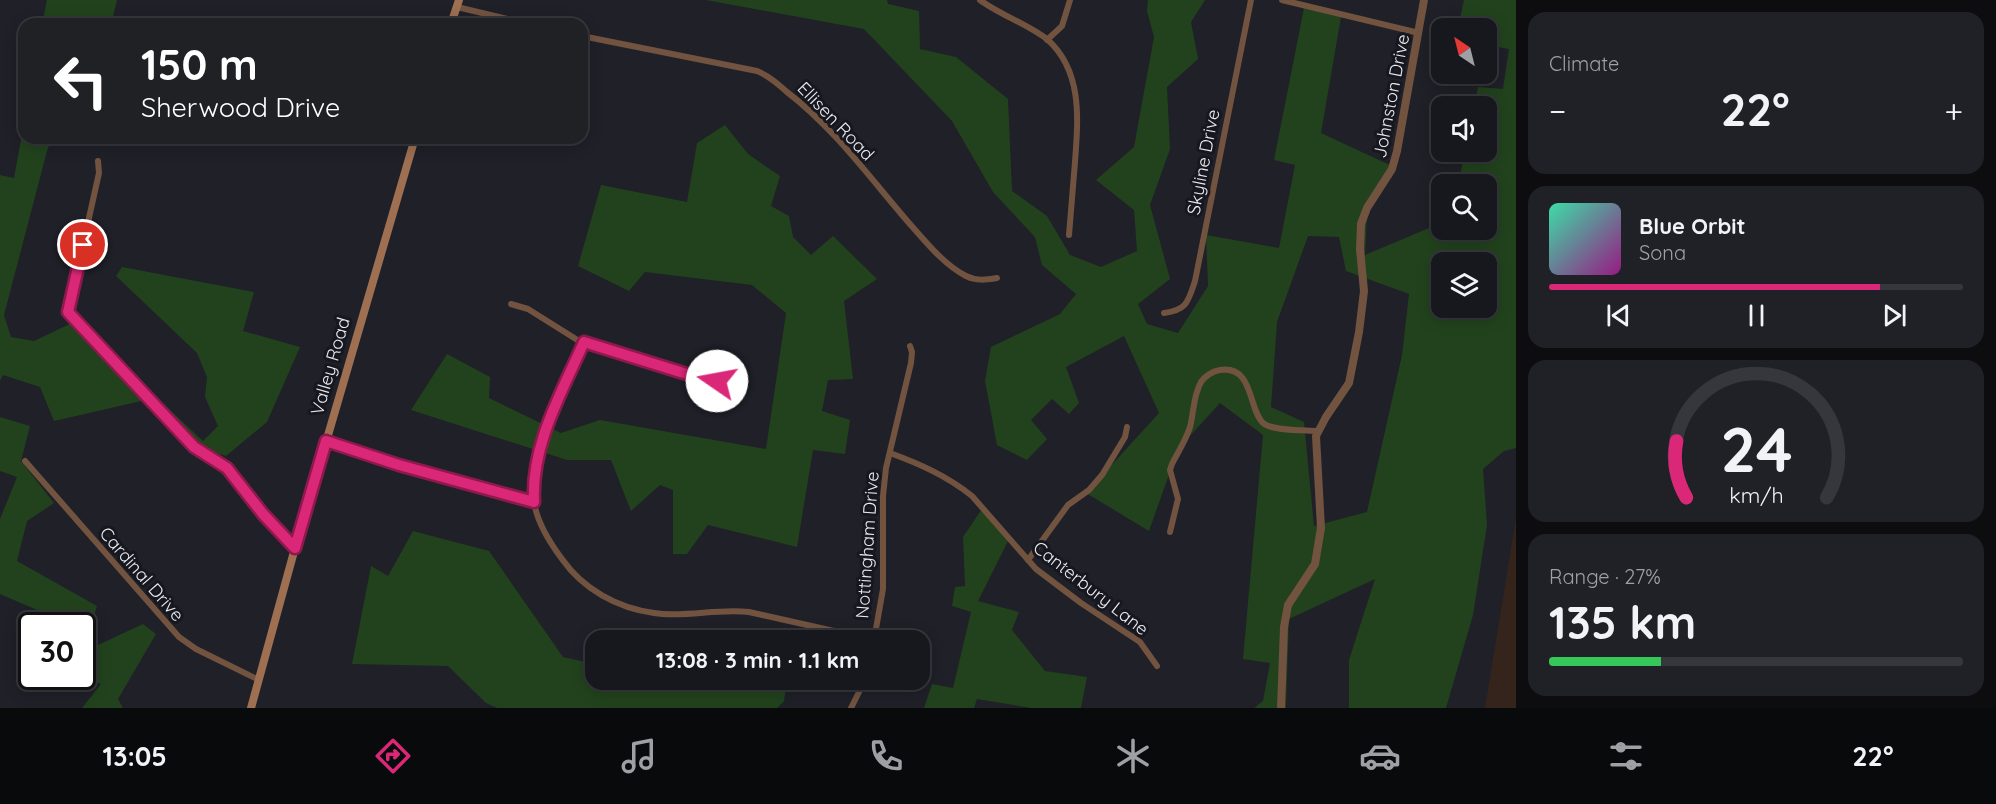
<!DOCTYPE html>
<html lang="en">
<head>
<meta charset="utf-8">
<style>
  body { margin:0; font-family:Quicksand,sans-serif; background:#202127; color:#f1f3f6; height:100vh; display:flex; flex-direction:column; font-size:22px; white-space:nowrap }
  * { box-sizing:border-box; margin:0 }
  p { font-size:20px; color:#9ea0a4 }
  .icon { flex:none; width:33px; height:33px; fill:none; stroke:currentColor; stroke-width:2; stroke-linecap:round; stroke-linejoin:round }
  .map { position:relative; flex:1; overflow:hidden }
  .drawer { display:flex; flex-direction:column; gap:12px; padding:12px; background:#0d0d10; width:480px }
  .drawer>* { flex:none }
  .hud { position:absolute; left:18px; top:18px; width:570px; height:126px; border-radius:18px; box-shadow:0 3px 15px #0003,0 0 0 2px #36373c; background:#202124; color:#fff; overflow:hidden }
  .needle { width:39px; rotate:325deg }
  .fabs { position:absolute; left:1431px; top:18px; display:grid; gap:12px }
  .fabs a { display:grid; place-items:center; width:66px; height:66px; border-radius:12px; background:#17181e; box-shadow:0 3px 15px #0003,0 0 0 2px #36373c; font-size:30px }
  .speed { position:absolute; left:18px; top:612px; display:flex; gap:12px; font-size:30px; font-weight:700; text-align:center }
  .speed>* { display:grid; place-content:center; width:78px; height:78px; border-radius:50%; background:#17181e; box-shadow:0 3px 15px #0003,0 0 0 2px #36373c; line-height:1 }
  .speed .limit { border:3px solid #111; border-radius:9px; background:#fff; color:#111 }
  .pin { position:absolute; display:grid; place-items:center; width:51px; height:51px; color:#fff; margin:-26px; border:3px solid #fff; border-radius:50%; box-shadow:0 2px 6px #0007 }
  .me { position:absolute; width:66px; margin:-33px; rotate:282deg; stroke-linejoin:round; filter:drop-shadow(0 0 4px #0008) }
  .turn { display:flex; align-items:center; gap:21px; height:126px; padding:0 24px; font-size:27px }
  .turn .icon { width:78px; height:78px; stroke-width:2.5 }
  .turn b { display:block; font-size:42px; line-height:51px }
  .big { font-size:45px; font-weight:700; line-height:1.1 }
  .drawer .tile { flex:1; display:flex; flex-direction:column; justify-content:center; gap:9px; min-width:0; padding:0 21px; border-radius:18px; background:#202127 }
  .drawer .dial { align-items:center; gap:0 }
  .dial svg { height:156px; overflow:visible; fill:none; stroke:#36373c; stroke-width:7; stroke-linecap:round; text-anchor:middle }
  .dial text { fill:#f1f3f6; stroke:none }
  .song { display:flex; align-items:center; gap:18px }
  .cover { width:72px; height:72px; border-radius:9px; background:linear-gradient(135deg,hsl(160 70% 55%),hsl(310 70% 35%)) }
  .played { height:6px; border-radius:3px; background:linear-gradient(90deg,#db2777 80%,#36373c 80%) }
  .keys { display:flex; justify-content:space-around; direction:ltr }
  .heat { display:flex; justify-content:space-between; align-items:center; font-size:33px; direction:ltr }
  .charge { height:9px; border-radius:4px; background:linear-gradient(90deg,#34c759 27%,#36373c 0) }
  .trip { position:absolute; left:585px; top:630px; width:345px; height:60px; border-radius:18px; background:#17181e; box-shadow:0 3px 15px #0003,0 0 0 2px #36373c; font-weight:700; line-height:60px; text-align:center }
  .tab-bar { display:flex; height:96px; justify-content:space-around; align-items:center; background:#090a0c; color:#9ea0a4 }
  .tab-bar .icon { width:42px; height:42px }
  .tab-bar .selected { color:#db2777 }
  .tab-bar b { font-size:27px; color:#f1f3f6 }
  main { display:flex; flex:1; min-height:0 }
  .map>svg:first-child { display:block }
  .commercial { fill:#34241b }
  .green { fill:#22421d; fill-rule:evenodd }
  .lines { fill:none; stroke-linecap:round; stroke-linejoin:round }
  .minor { stroke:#715340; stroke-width:6 }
  .tertiary { stroke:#715340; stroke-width:8 }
  .secondary { stroke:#9e6f51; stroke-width:8 }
  .route-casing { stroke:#8e194d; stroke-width:15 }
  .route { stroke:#db2777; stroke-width:10 }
  .labels { text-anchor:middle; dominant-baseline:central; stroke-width:6; stroke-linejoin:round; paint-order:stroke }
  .street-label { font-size:18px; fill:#ebecf1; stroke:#16171f }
</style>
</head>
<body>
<main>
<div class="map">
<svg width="1516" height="708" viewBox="0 0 1516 708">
  <rect width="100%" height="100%" fill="#1f2028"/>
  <polygon class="commercial" points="1516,518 1516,708 1485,708"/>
  <g class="green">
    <polygon points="47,0 117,0 111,24 42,24"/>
    <path d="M706,0H887L888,4L919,11L920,49L956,57L1008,99L1012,191L1047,216L1070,255L1101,267L1137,251L1134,210L1096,180L1134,147L1154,37L1147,11L1148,0H1205L1191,22L1198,59L1167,87L1170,149L1150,205L1170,279L1138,304L1147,324L1178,333L1208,286L1206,235L1279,248L1295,165L1274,160L1304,8L1341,17L1321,133L1394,167L1367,215L1365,255L1429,228L1486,230V184H1458L1465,152H1486V106H1474L1478,87L1503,89L1509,49L1487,45L1486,28H1458L1464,0H1516V448L1504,451L1483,469L1487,525L1473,615L1446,708H1349V660L1375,579L1289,619L1286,708H1254L1263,701L1270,663L1243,659L1263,435L1220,403L1178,449L1149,531L1086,493L1159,413L1124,336L1066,367L1079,403L1069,414L1052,399L1031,420L1047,439L1027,460L997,445L985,381L991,347L1060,314L1076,294L1042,265L1035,237L993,192L952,121L864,29ZM1308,236L1339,237L1346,271L1409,294L1402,355L1367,512L1314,526L1304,422L1271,407L1277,322ZM1442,262H1486V308H1442Z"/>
    <polygon points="24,123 24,138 52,138 47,151 4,315 11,337 34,341 76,321 203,441 218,426 205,397 207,377 197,353 116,276 122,267 254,292 243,331 300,347 267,422 226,456 206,450 150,399 54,421 40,387 3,375 0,381 0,175 14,178"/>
    <polygon points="725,125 748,154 780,176 771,206 789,216 793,237 811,255 833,236 877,279 844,301 853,379 828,380 822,411 850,420 845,454 813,450 797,547 708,525 687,554 673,554 673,490 660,485 631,511 611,460 567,460 411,410 447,354 490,377 489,398 561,433 600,420 766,449 786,313 752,285 645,272 629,291 578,266 601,185 687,202 697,143"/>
    <polygon points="0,417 30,426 21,461 54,503 27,521 17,561 97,606 88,634 98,645 143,624 156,634 118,699 123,708 82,708 101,684 82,677 82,626 48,625 51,616 0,594 0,519 17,477 0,471"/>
    <polygon points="984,506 1010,537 978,601 1019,612 1012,630 1045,671 1087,677 1081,708 1031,708 977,699 974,708 924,708 932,684 953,688 971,612 952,606 955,587 965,586 963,537"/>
    <polygon points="413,531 489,551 563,657 595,664 596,680 668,680 679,682 787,681 784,701 777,708 497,708 486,703 448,666 352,664 371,566 388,576"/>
  </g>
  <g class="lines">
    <g class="minor">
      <path d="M980,0C1000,15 1030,25 1048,40C1083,72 1078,120 1075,162C1073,186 1071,211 1069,235"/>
      <polyline points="1282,0 1419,33"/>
      <polyline points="457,7 528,24"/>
      <path d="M582,36L757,71C769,76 778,84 787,92C834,128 870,178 909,223C925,241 944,265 966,276C976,281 985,280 997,278"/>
      <polyline points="1047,40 1062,26 1070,0"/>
      <polyline points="98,161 99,173 68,312 193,447 227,468 263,514 295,548"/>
      <polyline points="511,304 528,309 579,341 706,380 717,381 725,378"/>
      <path d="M1164,313C1187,310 1188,302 1195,281L1251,0"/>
      <path d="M584,343C563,389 526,450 534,502C537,522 550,543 562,559C583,589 617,608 654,613C685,618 718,608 749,612L874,640"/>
      <polyline points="326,441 399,465 534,502"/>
      <path d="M890,453C920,464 947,476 972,496L1036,569L1081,603L1140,642L1157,666"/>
      <polyline points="25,461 179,637 196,649 259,680"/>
      <path d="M1170,532L1178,499L1170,470L1172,464C1178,452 1186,440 1190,427C1194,412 1193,396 1201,382C1205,376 1213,371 1220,370C1254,365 1248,409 1263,423C1272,431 1304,430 1317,431"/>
      <polyline points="1028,560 1068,505 1089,490 1102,475 1125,437 1127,427"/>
      <polyline points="874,640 883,589 883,496 886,468 911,363 912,352 910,346"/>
      <polyline points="851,708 865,680"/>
    </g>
    <polyline class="tertiary" points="1281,708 1284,627 1288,605 1315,564 1321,528 1316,436 1326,417 1349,383 1359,332 1364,291 1360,249 1361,224 1367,208 1392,169 1397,151 1424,0"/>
    <g class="secondary">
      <polyline points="451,24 459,0"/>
      <polyline points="251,708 295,548 415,138"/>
    </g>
  </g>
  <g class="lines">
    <g class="route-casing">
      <path id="route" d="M83,245L68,312L194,447L227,468L263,514L295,548L326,441L399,465L534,502C531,445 561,394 584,342L706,380L717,381"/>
    </g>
    <use href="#route" class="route"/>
  </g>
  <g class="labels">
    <g class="street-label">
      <text transform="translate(1391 96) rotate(-79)">Johnston Drive</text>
      <text transform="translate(836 121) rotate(46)">Ellisen Road</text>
      <text transform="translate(1203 162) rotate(-79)">Skyline Drive</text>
      <text transform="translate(330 366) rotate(-74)">Valley Road</text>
      <text transform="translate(867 545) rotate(-86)">Nottingham Drive</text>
      <text transform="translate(142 574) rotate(49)">Cardinal Drive</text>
      <text transform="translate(1091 588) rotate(38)">Canterbury Lane</text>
    </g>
  </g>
</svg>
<div class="fabs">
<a><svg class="needle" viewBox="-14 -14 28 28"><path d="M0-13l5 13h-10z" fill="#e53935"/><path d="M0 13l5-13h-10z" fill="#9ea0a4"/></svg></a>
<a><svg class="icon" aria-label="sound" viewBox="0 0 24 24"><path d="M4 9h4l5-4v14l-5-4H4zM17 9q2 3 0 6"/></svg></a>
<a><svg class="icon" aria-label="search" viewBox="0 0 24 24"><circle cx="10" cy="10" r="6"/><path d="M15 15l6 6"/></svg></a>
<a><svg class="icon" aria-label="layers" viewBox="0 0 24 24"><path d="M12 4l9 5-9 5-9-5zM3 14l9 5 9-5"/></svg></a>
</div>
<div class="speed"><div class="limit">30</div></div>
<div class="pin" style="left:83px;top:245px;background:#d93025"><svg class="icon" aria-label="arrive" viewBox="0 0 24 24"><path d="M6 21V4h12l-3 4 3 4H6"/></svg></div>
<svg class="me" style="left:717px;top:381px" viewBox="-20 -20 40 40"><circle r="19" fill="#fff"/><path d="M0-13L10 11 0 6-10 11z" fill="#db2777"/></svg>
<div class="trip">13:08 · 3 min · 1.1 km</div>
<div class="hud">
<div class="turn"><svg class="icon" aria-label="left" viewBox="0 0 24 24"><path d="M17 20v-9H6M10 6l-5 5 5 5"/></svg><div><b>150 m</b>Sherwood Drive</div></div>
</div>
</div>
<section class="drawer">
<div class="tile"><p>Climate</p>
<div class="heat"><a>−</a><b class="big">22°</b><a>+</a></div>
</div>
<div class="tile">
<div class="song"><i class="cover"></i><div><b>Blue Orbit</b><p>Sona</p></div></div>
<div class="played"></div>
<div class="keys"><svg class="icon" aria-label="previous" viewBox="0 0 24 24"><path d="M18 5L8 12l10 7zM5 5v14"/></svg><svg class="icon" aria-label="pause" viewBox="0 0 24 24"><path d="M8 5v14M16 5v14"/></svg><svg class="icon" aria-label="next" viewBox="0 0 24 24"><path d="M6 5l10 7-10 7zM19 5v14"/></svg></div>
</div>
<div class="tile dial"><svg viewBox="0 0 100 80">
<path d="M14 69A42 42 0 1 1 86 69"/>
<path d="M14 69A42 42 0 0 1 9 40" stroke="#db2777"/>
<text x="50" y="56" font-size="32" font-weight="700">24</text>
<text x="50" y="72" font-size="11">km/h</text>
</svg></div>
<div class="tile"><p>Range · 27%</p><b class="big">135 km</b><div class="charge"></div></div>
</section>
</main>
<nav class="tab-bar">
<b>13:05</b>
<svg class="icon selected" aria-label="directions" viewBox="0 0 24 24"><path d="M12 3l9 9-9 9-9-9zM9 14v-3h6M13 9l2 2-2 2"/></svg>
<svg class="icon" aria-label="music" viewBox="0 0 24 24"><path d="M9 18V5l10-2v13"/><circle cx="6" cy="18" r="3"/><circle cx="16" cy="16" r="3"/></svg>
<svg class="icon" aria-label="phone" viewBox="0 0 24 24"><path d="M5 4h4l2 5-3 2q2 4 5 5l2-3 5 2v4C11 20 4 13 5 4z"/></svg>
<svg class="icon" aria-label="climate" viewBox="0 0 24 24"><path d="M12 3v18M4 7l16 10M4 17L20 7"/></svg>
<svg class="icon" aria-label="car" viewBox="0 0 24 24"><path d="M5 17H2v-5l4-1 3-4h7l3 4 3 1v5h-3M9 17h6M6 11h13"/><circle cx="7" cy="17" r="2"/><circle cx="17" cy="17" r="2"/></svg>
<svg class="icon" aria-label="filters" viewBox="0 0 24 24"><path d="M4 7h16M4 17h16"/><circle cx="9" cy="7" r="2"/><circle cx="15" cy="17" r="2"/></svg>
<b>22°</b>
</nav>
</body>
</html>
